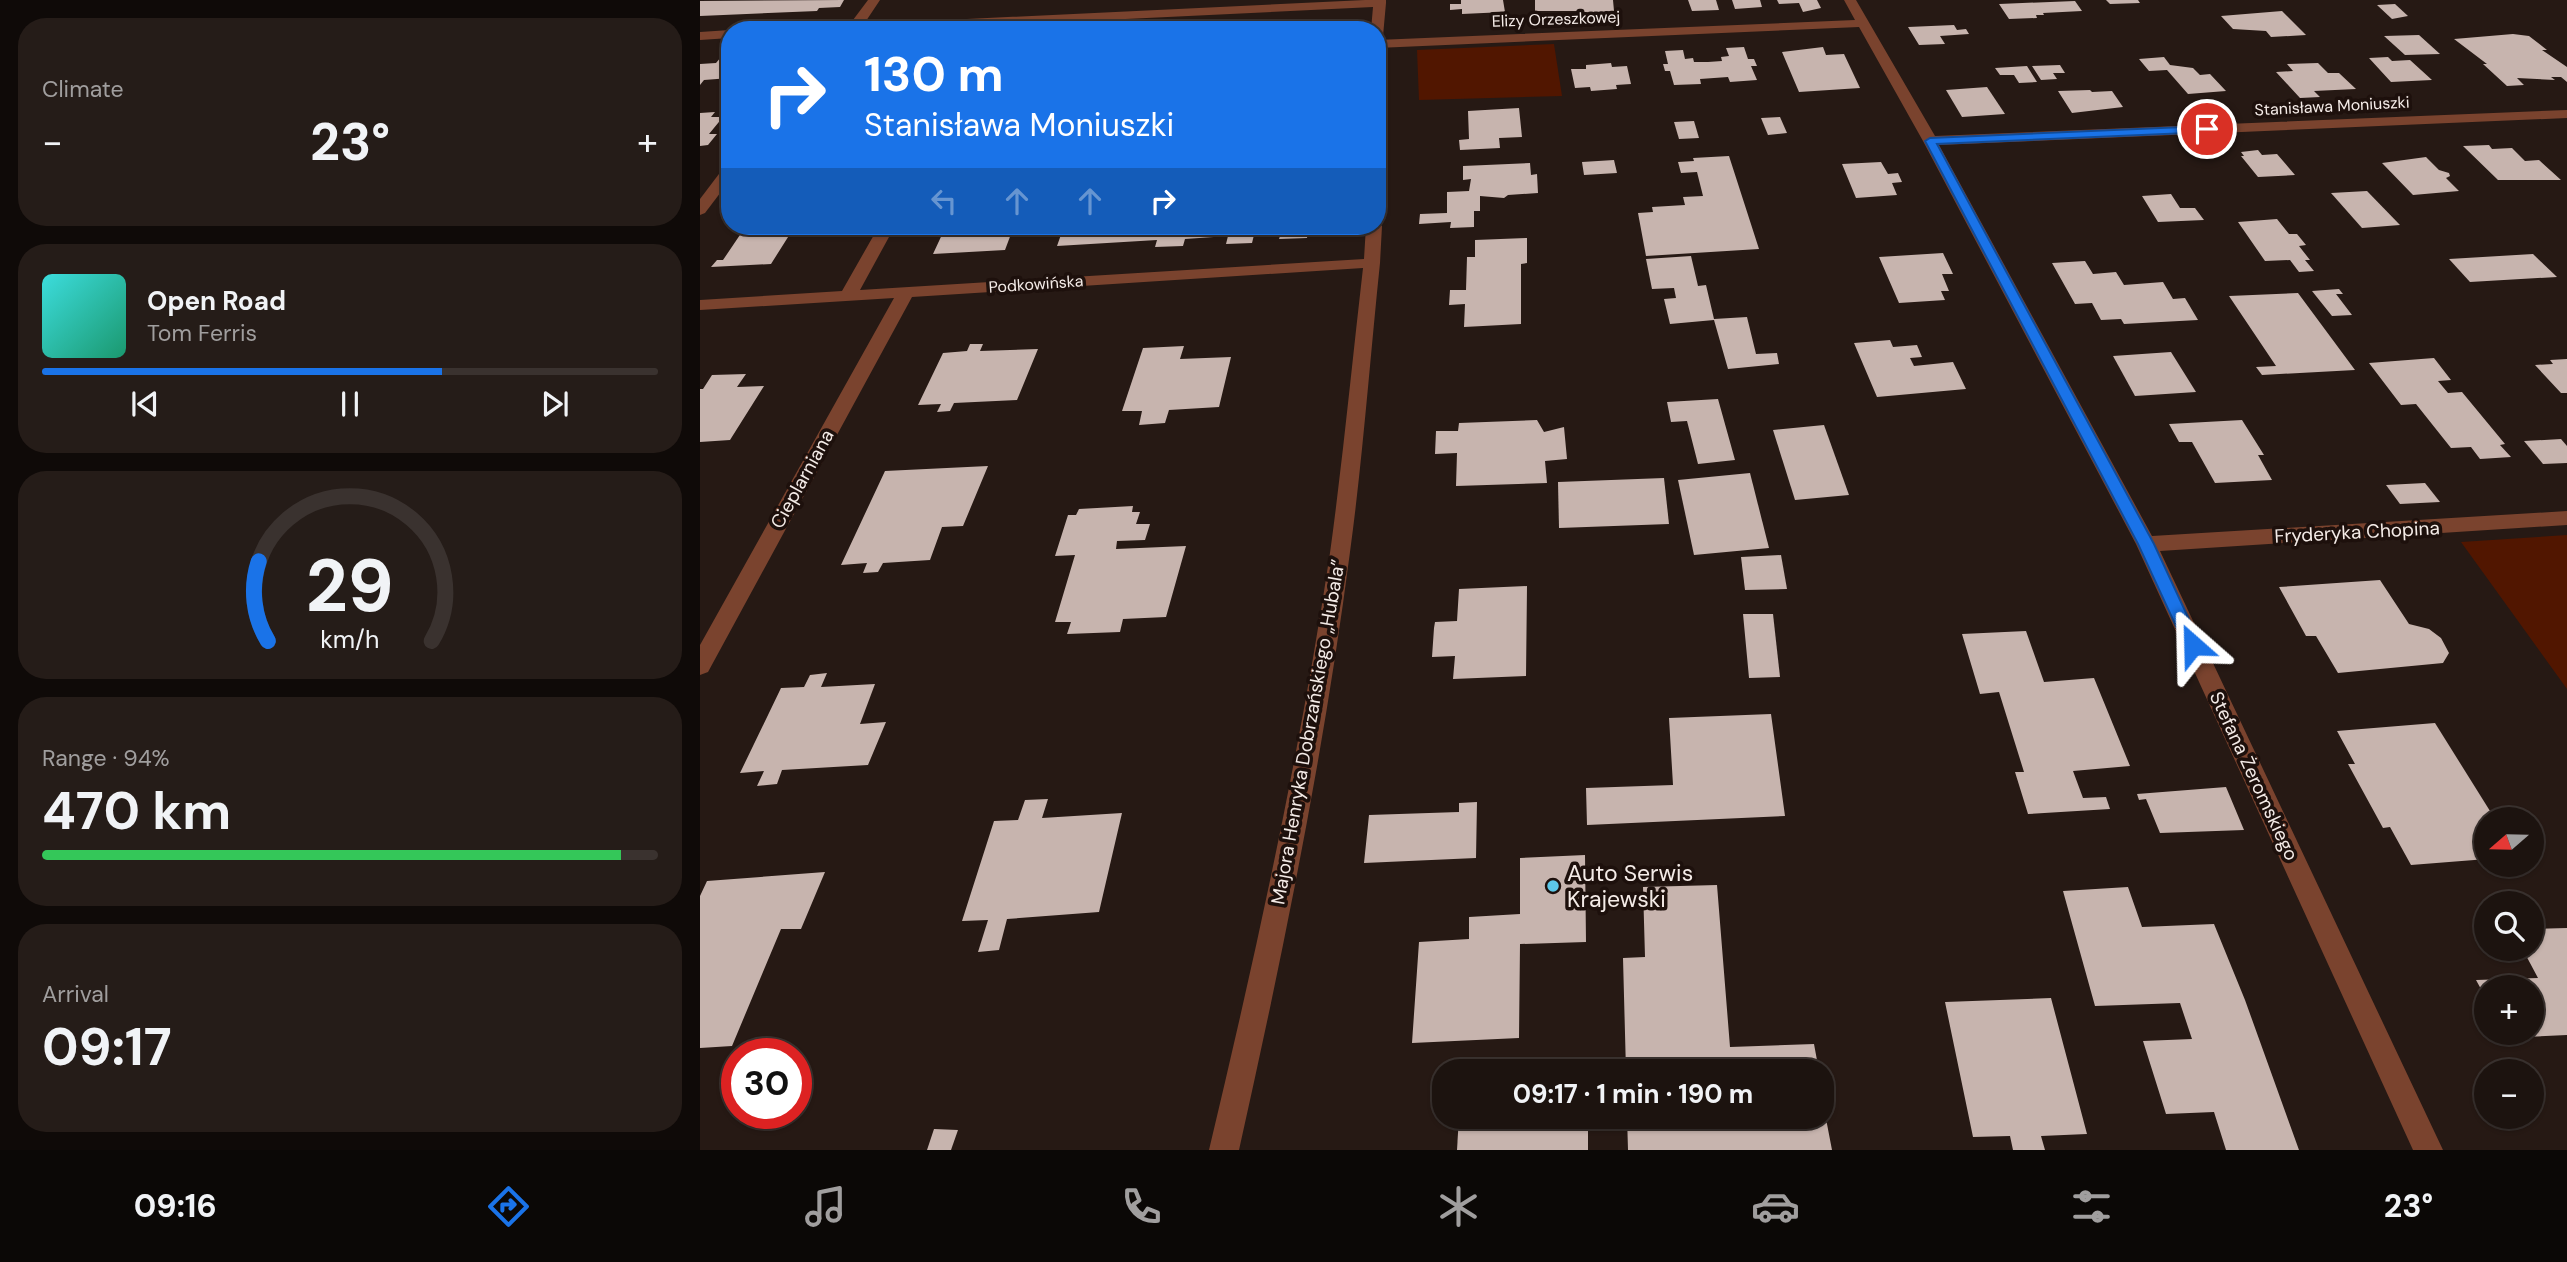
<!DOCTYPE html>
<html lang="en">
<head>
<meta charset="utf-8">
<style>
  body { margin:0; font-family:"DM Sans",sans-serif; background:#251c18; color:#f1f3f6; height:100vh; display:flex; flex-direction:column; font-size:26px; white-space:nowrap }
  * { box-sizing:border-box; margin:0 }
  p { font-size:23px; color:#a09e9e }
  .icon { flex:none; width:38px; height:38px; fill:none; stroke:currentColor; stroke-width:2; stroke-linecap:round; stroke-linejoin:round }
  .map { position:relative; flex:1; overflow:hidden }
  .sheet { display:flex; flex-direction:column; gap:18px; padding:18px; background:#0f0a08; width:700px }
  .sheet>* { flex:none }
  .guide { position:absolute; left:21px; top:21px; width:665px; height:214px; border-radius:28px; box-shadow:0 2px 5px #0004,0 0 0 2px #3a322f; background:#1a73e8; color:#fff; overflow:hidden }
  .needle { width:46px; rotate:250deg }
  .tools { position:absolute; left:1774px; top:807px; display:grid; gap:14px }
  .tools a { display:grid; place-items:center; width:70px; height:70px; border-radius:50%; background:#1c130f; box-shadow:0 2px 5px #0004,0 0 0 2px #3a322f; font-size:35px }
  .speed { position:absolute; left:21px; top:1038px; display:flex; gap:14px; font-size:35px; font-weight:700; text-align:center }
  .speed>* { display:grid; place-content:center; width:91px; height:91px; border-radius:50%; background:#1c130f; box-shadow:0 2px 5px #0004,0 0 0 2px #3a322f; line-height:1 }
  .speed .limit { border:10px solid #d22; background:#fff; color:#111 }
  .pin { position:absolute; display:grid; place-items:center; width:60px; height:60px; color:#fff; margin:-30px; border:4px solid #fff; border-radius:50%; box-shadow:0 2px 7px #0007 }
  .me { position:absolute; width:77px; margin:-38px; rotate:335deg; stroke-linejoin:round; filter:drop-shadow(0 0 5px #0008) }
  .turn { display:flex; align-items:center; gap:24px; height:147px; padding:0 28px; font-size:32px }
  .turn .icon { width:91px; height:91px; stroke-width:2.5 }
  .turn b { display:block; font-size:49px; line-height:60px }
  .lanes { display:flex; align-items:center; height:66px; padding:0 28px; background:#0003; justify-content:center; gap:35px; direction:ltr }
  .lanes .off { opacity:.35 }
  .big { font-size:52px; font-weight:700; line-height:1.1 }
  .sheet .widget { flex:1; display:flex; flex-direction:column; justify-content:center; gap:10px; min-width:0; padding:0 24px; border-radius:28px; background:#251c18 }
  .sheet .dial { align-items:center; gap:0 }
  .dial svg { height:182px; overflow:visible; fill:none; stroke:#3a322f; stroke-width:7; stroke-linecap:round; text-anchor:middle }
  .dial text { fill:#f1f3f6; stroke:none }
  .song { display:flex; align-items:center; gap:21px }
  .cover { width:84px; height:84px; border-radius:10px; background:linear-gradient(135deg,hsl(180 70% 55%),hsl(160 70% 35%)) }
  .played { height:7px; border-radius:4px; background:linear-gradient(90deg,#1a73e8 65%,#3a322f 65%) }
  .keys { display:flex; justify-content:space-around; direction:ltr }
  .heat { display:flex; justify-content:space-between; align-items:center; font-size:38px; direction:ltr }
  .charge { height:10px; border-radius:5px; background:linear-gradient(90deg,#34c759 94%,#3a322f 0) }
  .trip { position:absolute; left:732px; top:1059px; width:402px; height:70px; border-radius:28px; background:#1c130f; box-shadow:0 2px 5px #0004,0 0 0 2px #3a322f; font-weight:700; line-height:70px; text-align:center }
  .menu { display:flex; height:112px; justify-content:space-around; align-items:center; background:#0b0806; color:#a09e9e }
  .menu .icon { width:49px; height:49px }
  .menu .active { color:#1a73e8 }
  .menu b { font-size:32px; color:#f1f3f6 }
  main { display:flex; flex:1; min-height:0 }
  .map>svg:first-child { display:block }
  .green { fill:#511600 }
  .building { fill:#c7b4ae }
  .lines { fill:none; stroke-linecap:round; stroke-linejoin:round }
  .minor { fill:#7a432e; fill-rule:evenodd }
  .route { fill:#1a73e8; stroke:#114b97; stroke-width:2 }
  .poi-dot { fill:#5cc7e8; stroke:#1d100c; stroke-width:2.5 }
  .labels { text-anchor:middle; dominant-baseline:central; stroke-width:7; stroke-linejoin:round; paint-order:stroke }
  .far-street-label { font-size:16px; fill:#f4ebe7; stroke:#1d100c }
  .street-label { font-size:19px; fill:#f4ebe7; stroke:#1d100c }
  .near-poi-label { font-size:23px; fill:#f4ebe7; stroke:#1d100c; text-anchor:start }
</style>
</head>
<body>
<main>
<section class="sheet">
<div class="widget"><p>Climate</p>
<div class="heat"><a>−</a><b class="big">23°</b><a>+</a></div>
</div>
<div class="widget">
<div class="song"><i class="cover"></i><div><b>Open Road</b><p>Tom Ferris</p></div></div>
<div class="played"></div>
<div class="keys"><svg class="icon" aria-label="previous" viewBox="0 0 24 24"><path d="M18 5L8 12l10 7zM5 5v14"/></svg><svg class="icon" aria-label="pause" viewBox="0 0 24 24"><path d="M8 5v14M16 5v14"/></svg><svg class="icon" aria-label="next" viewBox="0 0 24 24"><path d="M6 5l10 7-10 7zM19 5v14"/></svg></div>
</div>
<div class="widget dial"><svg viewBox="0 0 100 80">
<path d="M14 69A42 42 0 1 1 86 69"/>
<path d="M14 69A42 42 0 0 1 10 34" stroke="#1a73e8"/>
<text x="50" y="56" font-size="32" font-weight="700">29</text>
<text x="50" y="72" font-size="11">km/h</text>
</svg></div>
<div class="widget"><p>Range · 94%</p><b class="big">470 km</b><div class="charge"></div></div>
<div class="widget"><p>Arrival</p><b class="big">09:17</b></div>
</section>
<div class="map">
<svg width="1867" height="1150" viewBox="0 0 1867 1150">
  <rect width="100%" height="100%" fill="#261914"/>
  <g class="green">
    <polygon points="854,44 862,96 719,100 717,50"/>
    <polygon points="1867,535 1867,689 1761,542"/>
  </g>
  <g class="building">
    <polygon points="144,0 140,7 119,8 117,11 0,16 0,1"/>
    <polygon points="761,0 803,0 805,12 762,14 762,9 750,10 750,4 761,4"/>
    <polygon points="835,0 913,0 914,11 884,14 883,11 835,11"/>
    <polygon points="988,0 1016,0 1019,10 992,11"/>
    <polygon points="1032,0 1060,0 1062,7 1035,9"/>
    <polygon points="1077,0 1117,0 1121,8 1103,12 1099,3 1079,4"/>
    <polygon points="1406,0 1438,0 1440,3 1410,4"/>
    <polygon points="1375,1 1382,11 1343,13 1344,15 1336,15 1337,18 1309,19 1299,4"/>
    <polygon points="1695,4 1708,16 1692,19 1677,5"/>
    <polygon points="1582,11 1606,35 1571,37 1566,31 1533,29 1521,16"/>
    <polygon points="1254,25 1257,30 1266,29 1269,34 1240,36 1245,44 1219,45 1208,27"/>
    <polygon points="1813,34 1829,36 1847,50 1842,50 1867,67 1867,82 1861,77 1851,77 1855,80 1817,78 1824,85 1807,86 1783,64 1787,64 1754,39"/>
    <polygon points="1719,35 1740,54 1705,55 1684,36"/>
    <polygon points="1044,47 1048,59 1054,59 1057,66 1051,66 1057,80 1030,82 1028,77 1000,79 1001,84 974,85 970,71 965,71 963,64 968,64 965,51 983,50 985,59 993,58 994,62 1008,62 1022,61 1021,57 1029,56 1026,48"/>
    <polygon points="1123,47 1126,55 1144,54 1160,88 1099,92 1082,52"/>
    <polygon points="21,57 30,57 30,78 4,80 0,85 0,64 16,63"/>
    <polygon points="1464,57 1470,65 1493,68 1500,75 1510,74 1526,91 1488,94 1467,70 1449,71 1439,59"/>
    <polygon points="1688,57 1692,61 1710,60 1732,80 1691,82 1669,58"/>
    <polygon points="911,63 912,67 927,66 931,84 916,85 917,89 891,91 890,87 875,88 871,69 886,69 886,65"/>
    <polygon points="1618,63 1628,73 1639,73 1656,89 1614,91 1620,97 1600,98 1576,72 1593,71 1587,64"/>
    <polygon points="1360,65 1365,73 1353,73 1357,79 1341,80 1332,66"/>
    <polygon points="1327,66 1337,82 1319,83 1314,75 1300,75 1295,68"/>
    <polygon points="1287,87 1305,114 1262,117 1246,90"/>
    <polygon points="1390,90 1392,92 1412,91 1423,107 1372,113 1358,91"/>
    <polygon points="819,108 822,137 799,138 800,148 760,150 759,140 769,139 768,111"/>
    <polygon points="15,112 11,117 23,117 9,134 17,134 8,145 0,146 0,113"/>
    <polygon points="1080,117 1087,133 1068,135 1061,118"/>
    <polygon points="994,121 999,138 979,139 974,122"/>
    <polygon points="1789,145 1792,149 1812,148 1825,161 1839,160 1861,180 1798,180 1763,146"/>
    <polygon points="1558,150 1562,155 1577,154 1595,175 1558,177 1541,156 1544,156 1541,152"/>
    <polygon points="1029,156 1059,249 946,256 938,213 953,212 952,207 985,205 983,197 1003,196 997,172 981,173 978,162 994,161 993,158"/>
    <polygon points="1726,157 1739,170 1749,173 1750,176 1746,178 1759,191 1713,195 1682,163"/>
    <polygon points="914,160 917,173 884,175 882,162"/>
    <polygon points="1181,162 1188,174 1198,173 1202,182 1192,183 1197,195 1156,198 1142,164"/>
    <polygon points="830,163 831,175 837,174 838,193 808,195 804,198 780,196 780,211 774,211 774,227 750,228 751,222 719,224 720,214 747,213 747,192 769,191 771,179 763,180 763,166"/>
    <polygon points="1667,191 1700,225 1662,228 1631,193"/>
    <polygon points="1471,194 1480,208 1495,208 1504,220 1458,222 1442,196"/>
    <polygon points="1577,219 1589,234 1597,234 1606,245 1599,246 1610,260 1605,260 1614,271 1599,272 1590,260 1565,261 1538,222"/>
    <polygon points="46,226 95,226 71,264 11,267 17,260 23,260"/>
    <polygon points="246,226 289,227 314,226 305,250 233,254"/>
    <polygon points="364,226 609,226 607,238 579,239 581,233 554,235 552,243 526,244 528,236 485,239 483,246 455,247 457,240 357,246"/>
    <polygon points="827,238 827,263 821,264 821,324 764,327 765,304 749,305 750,290 766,290 767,257 775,257 775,240"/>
    <polygon points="1243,253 1253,274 1242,274 1249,291 1241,291 1245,300 1199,303 1179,257"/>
    <polygon points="1833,254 1857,277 1770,282 1749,259"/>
    <polygon points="991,256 998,286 1006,285 1014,319 1047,317 1056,354 1077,353 1079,364 1028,369 1014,320 970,324 964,299 976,298 974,288 952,289 946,259"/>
    <polygon points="1385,261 1393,274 1416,272 1424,285 1463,282 1473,299 1485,298 1498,320 1424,324 1421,319 1401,320 1392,303 1375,304 1352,263"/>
    <polygon points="1639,289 1643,294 1636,294 1652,315 1632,316 1612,291"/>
    <polygon points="1598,293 1655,370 1562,375 1556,367 1576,366 1529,296"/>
    <polygon points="1190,340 1193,347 1217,345 1222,357 1210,358 1214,366 1253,362 1266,389 1177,397 1154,343"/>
    <polygon points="270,344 283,344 280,351 338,349 317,400 254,403 250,411 237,412 241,404 218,405 243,353 267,351"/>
    <polygon points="484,346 480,359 531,357 519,407 469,410 465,423 439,425 442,411 422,411 443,348"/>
    <polygon points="1471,352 1496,392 1435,396 1413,356"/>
    <polygon points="1734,358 1751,380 1738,381 1748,393 1762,392 1805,444 1800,445 1811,457 1780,459 1771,447 1751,448 1716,404 1701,405 1669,363"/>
    <polygon points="1867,359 1867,393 1861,393 1835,365 1853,364 1850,360"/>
    <polygon points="46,374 37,387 64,386 30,440 0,442 0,389 3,389 12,375"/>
    <polygon points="1018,399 1035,460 998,464 987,421 971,422 967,402"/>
    <polygon points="837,420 844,432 864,427 867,459 845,461 847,483 756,486 757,453 735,454 736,431 758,431 759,423"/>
    <polygon points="1542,420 1564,455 1558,455 1572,480 1515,483 1492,442 1479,442 1469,424"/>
    <polygon points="1124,425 1149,495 1095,500 1073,430"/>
    <polygon points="1861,439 1867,446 1867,463 1843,464 1824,441"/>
    <polygon points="288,466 263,526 242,527 230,560 183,563 178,572 163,573 167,563 141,565 185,471"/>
    <polygon points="1050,473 1069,548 994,555 978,480"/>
    <polygon points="964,478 969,524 859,528 858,482"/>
    <polygon points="1725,483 1740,502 1700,504 1686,485"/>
    <polygon points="433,506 432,512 440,512 436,524 450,524 445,540 417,541 416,549 486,546 466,617 423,619 420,632 367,634 371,622 355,622 375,555 355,556 368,515 376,515 379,509"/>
    <polygon points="1081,555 1087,589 1045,590 1041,557"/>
    <polygon points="1680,580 1709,624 1729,629 1741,638 1749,653 1743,663 1638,673 1616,636 1606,636 1579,587"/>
    <polygon points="827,586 826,676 753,679 755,656 732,657 734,628 735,622 757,621 759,589"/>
    <polygon points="1043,614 1073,614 1080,677 1049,678"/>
    <polygon points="1326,631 1344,682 1394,678 1430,766 1373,771 1383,798 1406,797 1410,809 1328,814 1315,772 1324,772 1299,692 1280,694 1262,634"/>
    <polygon points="127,673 121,687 175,684 160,724 186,722 168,765 82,770 77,784 57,786 64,771 40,773 81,688 104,687 110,675"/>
    <polygon points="1071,714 1085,816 887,825 886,788 973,785 969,718"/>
    <polygon points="1735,723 1795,819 1787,819 1787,859 1711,865 1690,827 1683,828 1648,764 1655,764 1637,731"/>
    <polygon points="1526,787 1544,830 1460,833 1446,799 1439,800 1437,794"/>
    <polygon points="348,799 342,818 422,813 399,912 307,919 299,950 278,952 288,920 262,921 294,821 318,820 325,800"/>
    <polygon points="777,802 776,858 664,863 669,815 759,812 759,803"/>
    <polygon points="885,855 886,942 820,944 819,1038 712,1043 719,942 769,939 769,917 820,914 820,858"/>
    <polygon points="125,872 101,929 81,929 32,1046 0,1048 0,896 7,881"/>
    <polygon points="1017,885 1030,1047 1114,1044 1119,1071 926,1071 923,958 945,957 943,887"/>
    <polygon points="1428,887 1442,927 1514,924 1545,1000 1599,1150 1526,1150 1514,1112 1466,1114 1443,1041 1492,1039 1480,1003 1395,1006 1363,891"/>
    <polygon points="1867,928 1867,1035 1806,1038 1804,1032 1832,1032 1832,987 1787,987 1787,1000 1776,980 1838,978 1822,948 1832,948 1832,929"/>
    <polygon points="1351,998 1387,1134 1341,1136 1345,1150 1313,1150 1310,1136 1273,1137 1245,1002"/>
    <polygon points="1122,1098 1132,1150 928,1150 927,1116 1122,1116"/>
    <polygon points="759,1116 888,1116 888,1150 757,1150"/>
    <polygon points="234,1129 258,1130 251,1150 227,1150"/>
  </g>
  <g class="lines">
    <g class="minor">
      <polygon points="168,0 180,0 164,24 665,0 686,0 686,3 683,36 677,40 677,30 671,30 673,7 197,30 106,30 112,26 150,24"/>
      <polygon points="1144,0 1156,0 1235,136 1867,110 1867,118 1239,145 1452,536 1867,511 1867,525 1460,551 1743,1150 1713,1150 1436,544 1223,141 1159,27 677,48 677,40 1155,20"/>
      <polygon points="30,30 30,38 0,40 0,32"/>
      <polygon points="677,61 682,62 684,67 677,71"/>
      <polygon points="30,165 30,180 5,213 0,215 0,199 25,166"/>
      <path d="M677,222L682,226L680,263C670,359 663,456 650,552C624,753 583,953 539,1150H509C556,953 600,753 630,553C643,458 652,363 663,268L212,297L8,672L0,675V645L194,298L0,310V300L142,291L179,226H195L160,290L664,259L666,226H677Z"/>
    </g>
  </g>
  <polygon class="route" points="1507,126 1513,129 1511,132 1237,144 1454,544 1501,645 1499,650 1487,650 1438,544 1225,141 1230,138"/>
  <circle class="poi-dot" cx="853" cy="886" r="7"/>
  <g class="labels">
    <g class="far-street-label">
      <text transform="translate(856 19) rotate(-2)">Elizy Orzeszkowej</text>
      <text transform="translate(1632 106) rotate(-3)">Stanisława Moniuszki</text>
      <text transform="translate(336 284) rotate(-4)">Podkowińska</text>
    </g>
    <g class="street-label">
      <text transform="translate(102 479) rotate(-61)">Cieplarniana</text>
      <text transform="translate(1657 532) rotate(-3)">Fryderyka Chopina</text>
      <text transform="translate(608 732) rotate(-80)">Majora Henryka Dobrzańskiego „Hubala”</text>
      <text transform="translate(1554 776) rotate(65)">Stefana Żeromskiego</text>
    </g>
    <g class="near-poi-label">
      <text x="867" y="873">Auto Serwis<tspan x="867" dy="26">Krajewski</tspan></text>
    </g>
  </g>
</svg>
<div class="tools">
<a><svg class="needle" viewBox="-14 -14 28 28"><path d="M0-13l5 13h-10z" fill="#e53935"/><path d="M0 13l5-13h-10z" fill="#a09e9e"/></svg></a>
<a><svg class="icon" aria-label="search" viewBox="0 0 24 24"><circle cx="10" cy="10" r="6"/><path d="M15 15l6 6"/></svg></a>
<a>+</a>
<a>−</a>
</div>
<div class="speed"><div class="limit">30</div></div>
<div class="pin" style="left:1507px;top:129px;background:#d93025"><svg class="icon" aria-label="arrive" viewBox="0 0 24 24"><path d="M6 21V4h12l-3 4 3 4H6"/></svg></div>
<svg class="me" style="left:1493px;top:645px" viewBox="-20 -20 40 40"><path d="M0-17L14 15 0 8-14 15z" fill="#1a73e8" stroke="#fff" stroke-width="4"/></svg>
<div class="trip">09:17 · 1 min · 190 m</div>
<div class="guide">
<div class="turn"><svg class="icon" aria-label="right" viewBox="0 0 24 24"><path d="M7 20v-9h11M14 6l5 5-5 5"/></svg><div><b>130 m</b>Stanisława Moniuszki</div></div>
<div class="lanes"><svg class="icon off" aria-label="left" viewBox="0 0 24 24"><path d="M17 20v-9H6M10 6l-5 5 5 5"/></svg><svg class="icon off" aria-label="ahead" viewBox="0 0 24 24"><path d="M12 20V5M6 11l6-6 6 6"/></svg><svg class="icon off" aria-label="ahead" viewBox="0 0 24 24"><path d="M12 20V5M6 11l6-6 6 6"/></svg><svg class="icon" aria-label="right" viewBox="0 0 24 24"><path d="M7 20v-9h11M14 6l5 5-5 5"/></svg></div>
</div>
</div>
</main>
<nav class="menu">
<b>09:16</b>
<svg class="icon active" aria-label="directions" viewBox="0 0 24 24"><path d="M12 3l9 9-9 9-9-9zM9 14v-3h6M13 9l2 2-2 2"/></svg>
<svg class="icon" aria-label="music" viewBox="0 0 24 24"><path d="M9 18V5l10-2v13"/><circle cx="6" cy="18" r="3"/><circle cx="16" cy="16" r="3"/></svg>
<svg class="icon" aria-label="phone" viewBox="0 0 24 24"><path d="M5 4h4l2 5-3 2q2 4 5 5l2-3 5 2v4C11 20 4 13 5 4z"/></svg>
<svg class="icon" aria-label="climate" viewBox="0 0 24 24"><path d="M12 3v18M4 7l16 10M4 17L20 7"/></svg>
<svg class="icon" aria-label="car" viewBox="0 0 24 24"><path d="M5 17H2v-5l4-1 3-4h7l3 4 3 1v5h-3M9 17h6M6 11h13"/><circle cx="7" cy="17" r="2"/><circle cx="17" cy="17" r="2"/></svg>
<svg class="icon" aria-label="filters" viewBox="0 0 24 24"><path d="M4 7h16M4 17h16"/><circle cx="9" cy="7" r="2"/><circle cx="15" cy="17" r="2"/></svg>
<b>23°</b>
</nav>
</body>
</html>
